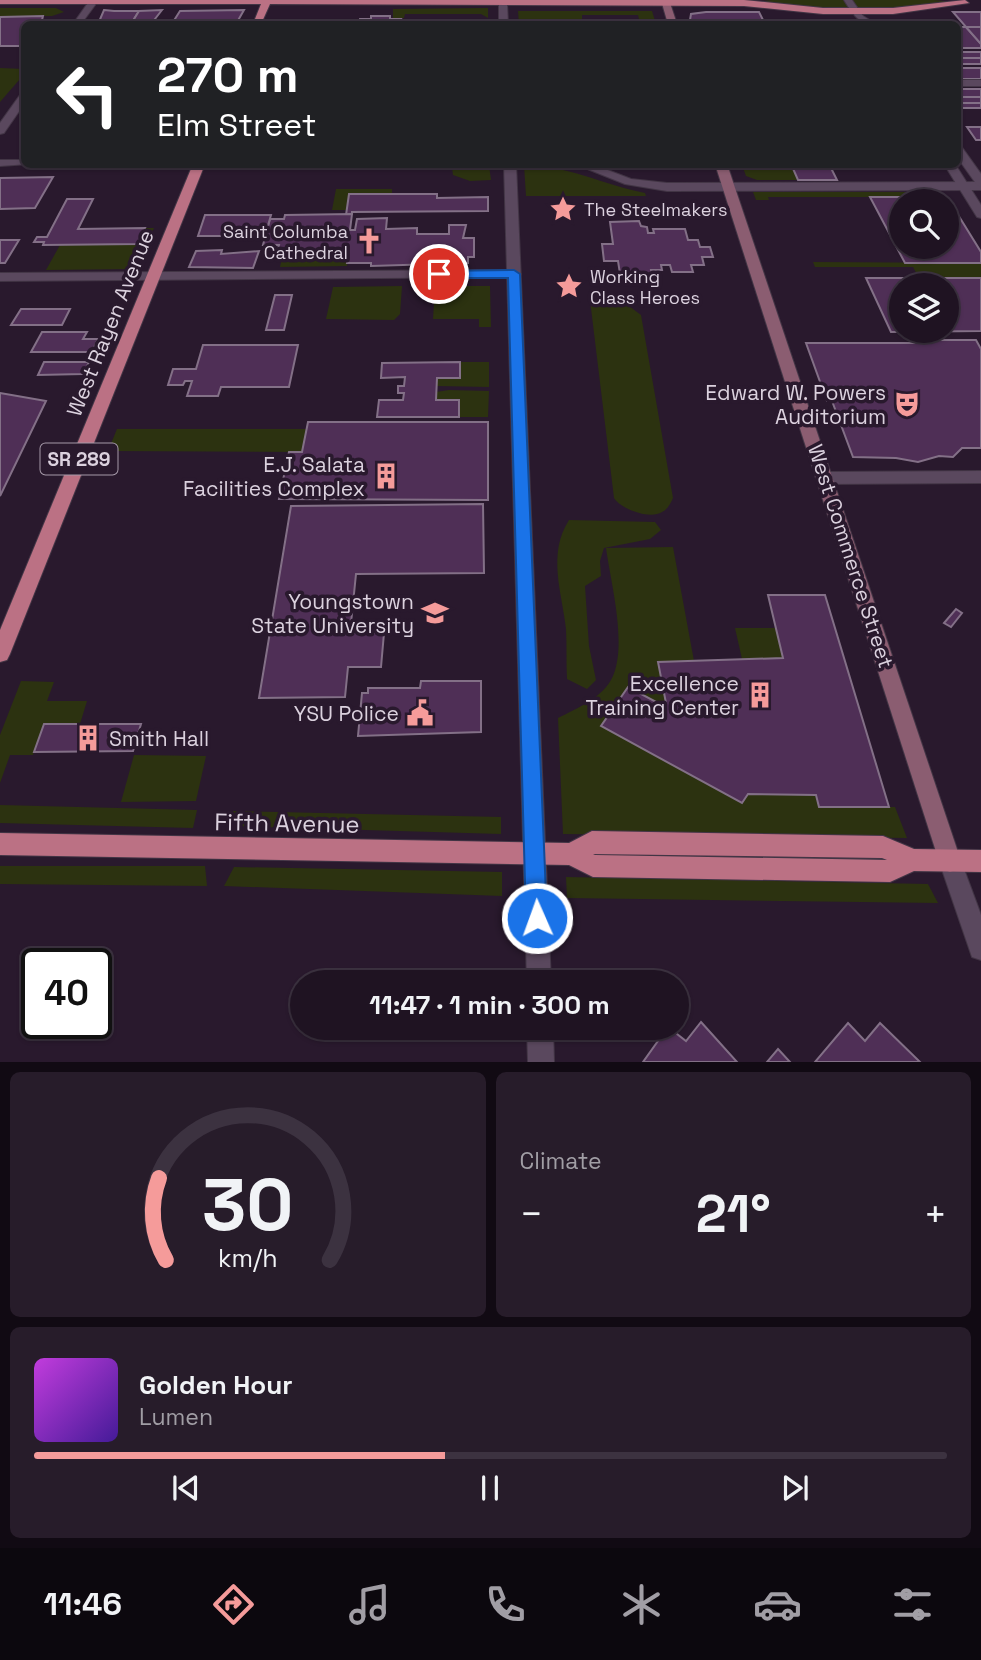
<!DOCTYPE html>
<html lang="en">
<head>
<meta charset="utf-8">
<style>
  body { margin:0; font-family:"Space Grotesk",sans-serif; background:#271c2a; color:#f1f3f6; height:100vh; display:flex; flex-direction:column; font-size:26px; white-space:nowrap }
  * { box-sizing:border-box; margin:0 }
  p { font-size:23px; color:#a19ea5 }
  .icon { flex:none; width:38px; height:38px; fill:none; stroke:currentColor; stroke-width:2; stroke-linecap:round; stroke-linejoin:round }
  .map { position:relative; height:1062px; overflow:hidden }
  .details { display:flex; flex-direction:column; gap:10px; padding:10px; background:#110a13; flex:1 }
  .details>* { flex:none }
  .top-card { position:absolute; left:21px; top:21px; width:940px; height:147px; border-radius:10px; box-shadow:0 2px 5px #0004,0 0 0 2px #3c3240; background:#202124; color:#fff; overflow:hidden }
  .fabs { position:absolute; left:889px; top:189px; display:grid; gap:14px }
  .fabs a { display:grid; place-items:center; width:70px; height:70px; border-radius:50%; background:#1f1322; box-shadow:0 2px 5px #0004,0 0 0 2px #3c3240; font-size:35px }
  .speed { position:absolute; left:21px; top:948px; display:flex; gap:14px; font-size:35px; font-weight:700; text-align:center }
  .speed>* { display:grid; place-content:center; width:91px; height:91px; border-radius:50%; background:#1f1322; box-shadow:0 2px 5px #0004,0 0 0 2px #3c3240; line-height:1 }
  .speed .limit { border:4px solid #111; border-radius:10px; background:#fff; color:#111 }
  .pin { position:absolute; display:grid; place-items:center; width:60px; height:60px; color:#fff; margin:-30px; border:4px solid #fff; border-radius:50%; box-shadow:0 2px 7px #0007 }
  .me { position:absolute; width:77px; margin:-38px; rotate:358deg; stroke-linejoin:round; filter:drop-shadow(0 0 5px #0008) }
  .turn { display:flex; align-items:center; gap:24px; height:147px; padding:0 21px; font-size:32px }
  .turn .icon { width:91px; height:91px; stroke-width:2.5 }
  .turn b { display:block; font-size:49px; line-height:60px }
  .big { font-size:52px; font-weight:700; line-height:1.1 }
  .details .card { flex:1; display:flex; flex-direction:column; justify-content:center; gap:10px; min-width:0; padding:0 24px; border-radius:10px; background:#271c2a }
  .details .dial { align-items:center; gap:0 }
  .dial svg { height:182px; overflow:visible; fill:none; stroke:#3c3240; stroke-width:7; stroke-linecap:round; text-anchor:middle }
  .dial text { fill:#f1f3f6; stroke:none }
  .song { display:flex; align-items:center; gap:21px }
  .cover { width:84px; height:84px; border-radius:10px; background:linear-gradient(135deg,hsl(290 70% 55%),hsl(260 70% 35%)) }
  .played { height:7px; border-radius:4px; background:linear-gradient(90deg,#f59b9a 45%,#3c3240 45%) }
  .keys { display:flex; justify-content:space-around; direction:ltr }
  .heat { display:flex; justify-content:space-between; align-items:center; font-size:38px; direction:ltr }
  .details .tiles { flex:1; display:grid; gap:10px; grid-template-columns:1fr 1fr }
  .card:last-child { grid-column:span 2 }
  .trip { position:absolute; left:290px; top:970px; width:399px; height:70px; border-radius:35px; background:#1f1322; box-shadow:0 2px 5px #0004,0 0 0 2px #3c3240; font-weight:700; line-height:70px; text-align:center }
  .tabs { display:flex; height:112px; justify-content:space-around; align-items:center; background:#0c080e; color:#a19ea5 }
  .tabs .icon { width:49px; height:49px }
  .tabs .current { color:#f59b9a }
  .tabs b { font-size:32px; color:#f1f3f6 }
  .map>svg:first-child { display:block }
  .green { fill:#2c3210 }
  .building { fill:#4f2f56; stroke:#837087; stroke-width:2; fill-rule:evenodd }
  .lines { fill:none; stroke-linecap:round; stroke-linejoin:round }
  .minor-casing { stroke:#423545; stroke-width:2 }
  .tertiary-casing { stroke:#423545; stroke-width:2 }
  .secondary-casing { stroke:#423545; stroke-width:2 }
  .primary-casing { stroke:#423545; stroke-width:2 }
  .minor { fill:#5a485e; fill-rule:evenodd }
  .tertiary { fill:#5a485e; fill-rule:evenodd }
  .secondary { fill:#8b5d71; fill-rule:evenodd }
  .primary { fill:#bb7184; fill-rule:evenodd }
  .route { fill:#1a73e8; stroke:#114b97; stroke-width:2 }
  .labels { text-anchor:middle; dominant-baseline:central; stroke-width:7; stroke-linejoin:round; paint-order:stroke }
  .far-poi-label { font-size:18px; fill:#dbd1de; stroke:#29192d; text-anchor:start }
  .shield { fill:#29192d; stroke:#a69aa9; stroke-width:2 }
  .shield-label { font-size:19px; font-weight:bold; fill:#dbd1de }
  .street-label { font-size:21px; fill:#dbd1de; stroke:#29192d }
  .poi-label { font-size:21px; fill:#dbd1de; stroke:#29192d; text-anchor:end }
  .near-street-label { font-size:24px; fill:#dbd1de; stroke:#29192d }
</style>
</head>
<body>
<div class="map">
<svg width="981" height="1062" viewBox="0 0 981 1062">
  <rect width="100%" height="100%" fill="#29192d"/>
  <g class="green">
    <polygon points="772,0 934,0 965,3 893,11 823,11 744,3"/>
    <polygon points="0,8 56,8 64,12 52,16 0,16"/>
    <polygon points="488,8 488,18 481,14 405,14 404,18 393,18 393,9"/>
    <polygon points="652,11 656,24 652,24 650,19 639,19 638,15 582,15 582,19 560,19 560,24 519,24 518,11"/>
    <polygon points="0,68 24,69 20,79 0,102"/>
    <polygon points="271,165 291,164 425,165 425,169 270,170"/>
    <polygon points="430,165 489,165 491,180 470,181 453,175 452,168 430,168"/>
    <path d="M524,165C567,165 604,185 645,193L646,196H526Z"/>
    <polygon points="742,165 791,165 798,180 757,180 746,176"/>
    <polygon points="336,189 392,189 392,194 349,194 346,210 332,210"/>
    <polygon points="753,192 937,192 939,197 768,197 769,200 756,200"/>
    <polygon points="145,228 154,228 137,269 46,270 60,245 138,244"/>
    <polygon points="348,257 347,266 280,267 282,258"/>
    <polygon points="813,262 981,263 981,278 919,278 913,267 815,267"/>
    <polygon points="402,286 400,314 394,320 326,319 333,287"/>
    <polygon points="435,286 490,286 491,327 479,327 479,319 433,319"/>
    <path d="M608,296L618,298L641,315L673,498C671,503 667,510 662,512C650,520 621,509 614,498L590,300Z"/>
    <polygon points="460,362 489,362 489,387 436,386 437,378"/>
    <polygon points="449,390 489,391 488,417 459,417 459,400 436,400 436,392"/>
    <polygon points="117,429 306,429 302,452 108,451"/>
    <path d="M569,520L655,522L661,530L650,539L604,548L600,561L601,576L585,586L589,646L596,680L587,689L567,679C566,663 567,646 566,629C562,593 547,554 569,520Z"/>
    <path d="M673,547L694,661L659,662L666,703L601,726L741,803L748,794L816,795L819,807H895L907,838L563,834L558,718C576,709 604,697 613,676C627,643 611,584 606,548Z"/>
    <polygon points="735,628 776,628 783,658 742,659"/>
    <polygon points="21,681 54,682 47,701 87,701 80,724 44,724 33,755 10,755 0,783 0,735"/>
    <polygon points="134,755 206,756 196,801 121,802"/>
    <polygon points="0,805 197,810 193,828 0,823"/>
    <polygon points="233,811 501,817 501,834 231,826"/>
    <polygon points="0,866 205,866 207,886 0,884"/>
    <polygon points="234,867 502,872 502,896 224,886"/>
    <polygon points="566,877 928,884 938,903 567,898"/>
  </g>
  <g class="building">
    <polygon points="104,10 114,11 139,11 131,24 98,24"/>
    <polygon points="162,10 151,24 131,24 139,11"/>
    <polygon points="244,10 236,24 173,22 180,11"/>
    <polygon points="706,12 759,12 765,24 688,24 686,20 690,20 691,14"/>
    <polygon points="953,12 981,12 981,27 966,27"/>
    <polygon points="43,16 42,20 50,22 45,24 24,24 24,46 0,46 0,17"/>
    <polygon points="371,16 390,16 390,19 401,19 399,24 359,24 360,19 371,19"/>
    <polygon points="957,27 966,27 981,44 981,48 957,48"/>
    <polygon points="966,27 981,27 981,44"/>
    <rect x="957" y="52" width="24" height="6"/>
    <rect x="957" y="58" width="24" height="6"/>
    <rect x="957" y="68" width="24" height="11"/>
    <rect x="957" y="89" width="24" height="8"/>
    <rect x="957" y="97" width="24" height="6"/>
    <rect x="957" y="103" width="24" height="5"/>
    <polygon points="967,127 981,127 981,140 976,140"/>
    <polygon points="791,164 829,164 837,180 798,180"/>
    <polygon points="53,177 35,208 0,209 0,178"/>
    <polygon points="349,194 437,194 437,198 488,197 488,211 352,212 352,214 346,215"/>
    <path d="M870,197H947L981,252V263H905ZM901,201H947V247H901Z"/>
    <polygon points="67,199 93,199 78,229 145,228 138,244 43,245 44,242 34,242 37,237 47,237"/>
    <polygon points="352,214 350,230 355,230 357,219 387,218 386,229 417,228 417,234 449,234 449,225 466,225 463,238 474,238 474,257 468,257 468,263 371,266 371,263 347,263 348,257 276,258 279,245 263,245 270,219 284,219 285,215"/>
    <polygon points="205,215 271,215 265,236 198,236"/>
    <polygon points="639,221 641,226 647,227 648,233 654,233 653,229 685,229 688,240 698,240 700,247 710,247 713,257 702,257 704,265 691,265 693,272 672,272 670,265 661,265 662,270 651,270 653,280 621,280 618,261 604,261 602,244 613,244 610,222"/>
    <polygon points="0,240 19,240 5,263 0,263"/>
    <polygon points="222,250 221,254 259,251 253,268 189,267 196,251"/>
    <path d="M866,278H981V331L891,332ZM901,285H947V331H901Z"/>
    <polygon points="275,295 292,295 284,330 266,330"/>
    <polygon points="21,309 70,309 62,325 11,325"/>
    <polygon points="42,332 87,332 83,339 98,339 92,352 31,352"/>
    <polygon points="921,340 976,340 981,349 981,448 962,448 953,457 939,456 918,462 896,458 853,457 832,401 827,401 806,343 923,343"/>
    <polygon points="203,345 298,345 289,387 221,387 218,396 187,396 192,381 185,381 183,385 168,385 173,369 196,369"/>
    <polygon points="44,362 89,362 83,374 38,375"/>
    <polygon points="460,362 460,378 437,378 436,400 459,400 459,417 377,417 379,400 403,400 404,393 398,393 398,386 404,386 405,377 381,378 382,363"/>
    <polygon points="0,393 46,401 0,496"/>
    <polygon points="308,422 488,422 488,500 279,499 289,452 302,452"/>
    <polygon points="483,504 484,573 356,574 350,633 384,633 381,667 348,667 345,697 259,698 291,506"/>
    <polygon points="768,595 825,595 889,807 819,807 816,795 748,794 742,803 601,726 628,687 658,703 666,703 658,662 783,658"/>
    <polygon points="956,609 962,613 951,627 944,623"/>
    <polygon points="421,681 481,681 481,732 358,736 362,693 368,693 368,688 420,688"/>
    <polygon points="44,724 141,724 133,751 34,752"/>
    <polygon points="701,1022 737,1062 643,1062 668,1027 686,1041"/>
    <polygon points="848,1023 865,1041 880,1023 920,1062 815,1062"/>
    <polygon points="778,1049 790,1062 767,1062"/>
  </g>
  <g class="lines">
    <g class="minor-casing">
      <g id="minor">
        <rect x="957" y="80" width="24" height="6"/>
        <polygon points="0,160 24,160 24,164 29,164 0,166"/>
        <polygon points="575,164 592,164 631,179 667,183 981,182 981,190 667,191 625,184"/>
        <polygon points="514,270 521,274 519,277 0,281 0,273"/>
        <polygon points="950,850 958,853 981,915 981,960 972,957 939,861 942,853"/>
      </g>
    </g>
    <g class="tertiary-casing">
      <g id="tertiary">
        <polygon points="90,0 98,1 81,24 73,24"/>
        <polygon points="503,0 507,3 508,24 499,24 499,3"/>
        <path d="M844,0H852L863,16L876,24C858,24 853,14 844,0Z"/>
        <polygon points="24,94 24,104 4,133 0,134 0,123 20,95"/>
        <polygon points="957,145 961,146 981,174 981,187 977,185 957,157"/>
        <polygon points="504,164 516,164 551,982 527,982"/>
        <polygon points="944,164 955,164 981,205 981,218 977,217"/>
        <polygon points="981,471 981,483 825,484 817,478 825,472"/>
        <polygon points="527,1027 553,1027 554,1062 528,1062"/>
      </g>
    </g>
    <g class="secondary-casing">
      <g id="secondary">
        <polygon points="661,0 669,0 677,24 668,24"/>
        <polygon points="715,164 727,164 961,861 958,869 950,872 942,869 939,861"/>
      </g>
    </g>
    <g class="primary-casing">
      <g id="primary">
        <polygon points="0,0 744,0 823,8 893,8 965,0 969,3 893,14 823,14 744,6 270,4 261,24 253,24 261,4 0,4"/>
        <polygon points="193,164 205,164 10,654 7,660 0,662 0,630"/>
        <path d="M592,831L883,836L914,849L981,850V872L914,871L890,882L593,877L569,865L0,855V833L569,843ZM593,854L882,858L887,860L595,855Z"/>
      </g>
    </g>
    <use href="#minor" class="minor"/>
    <use href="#tertiary" class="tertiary"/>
    <use href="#secondary" class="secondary"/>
    <use href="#primary" class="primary"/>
  </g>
  <polygon class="route" points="514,270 520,274 547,918 544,926 537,929 529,926 526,918 508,278 439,278 433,274 439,271"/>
  <defs>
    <g id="sight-bare" transform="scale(2.1)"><path d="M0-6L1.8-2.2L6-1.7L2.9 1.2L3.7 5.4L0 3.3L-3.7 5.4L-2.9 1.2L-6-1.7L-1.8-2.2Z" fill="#f59b9a" stroke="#29192d" stroke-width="2.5" paint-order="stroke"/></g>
    <g id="church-bare" transform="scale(2.1)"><path d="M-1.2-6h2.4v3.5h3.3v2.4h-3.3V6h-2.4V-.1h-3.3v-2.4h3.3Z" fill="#f59b9a" stroke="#29192d" stroke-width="2.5" paint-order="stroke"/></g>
    <g id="theatre-bare" transform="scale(2.1)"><path d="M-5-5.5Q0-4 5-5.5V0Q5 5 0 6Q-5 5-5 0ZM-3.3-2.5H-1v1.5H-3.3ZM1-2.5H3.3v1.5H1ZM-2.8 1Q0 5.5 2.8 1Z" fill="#f59b9a" stroke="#29192d" stroke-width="2.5" paint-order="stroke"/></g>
    <g id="building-bare" transform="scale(2.1)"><path d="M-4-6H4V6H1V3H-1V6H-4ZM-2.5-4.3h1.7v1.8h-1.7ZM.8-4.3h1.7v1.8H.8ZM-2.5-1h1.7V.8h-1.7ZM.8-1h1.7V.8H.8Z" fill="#f59b9a" stroke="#29192d" stroke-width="2.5" paint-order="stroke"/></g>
    <g id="university-bare" transform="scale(2.1)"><path d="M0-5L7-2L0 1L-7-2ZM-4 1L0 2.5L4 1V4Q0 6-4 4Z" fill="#f59b9a" stroke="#29192d" stroke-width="2.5" paint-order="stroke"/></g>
    <g id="civic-bare" transform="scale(2.1)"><path d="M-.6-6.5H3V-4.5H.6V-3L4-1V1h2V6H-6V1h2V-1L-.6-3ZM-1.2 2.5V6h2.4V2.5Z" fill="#f59b9a" stroke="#29192d" stroke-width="2.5" paint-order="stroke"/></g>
  </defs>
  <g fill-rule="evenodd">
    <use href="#sight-bare" x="563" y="209"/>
    <use href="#church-bare" x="369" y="241"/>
    <use href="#sight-bare" x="569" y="286"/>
    <use href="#theatre-bare" x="907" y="404"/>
    <use href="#building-bare" x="386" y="476"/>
    <use href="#university-bare" x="435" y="613"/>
    <use href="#building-bare" x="760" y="695"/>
    <use href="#civic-bare" x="420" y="713"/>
    <use href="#building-bare" x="88" y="738"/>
  </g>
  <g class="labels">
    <g class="far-poi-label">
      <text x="584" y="209">The Steelmakers</text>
      <text x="348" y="231" text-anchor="end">Saint Columba<tspan x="348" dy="21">Cathedral</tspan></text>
      <text x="590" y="276">Working<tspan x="590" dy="21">Class Heroes</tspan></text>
    </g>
    <rect class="shield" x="40.5" y="443.5" width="77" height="31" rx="5"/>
    <g class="shield-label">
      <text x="79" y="459">SR 289</text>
    </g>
    <g class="street-label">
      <text transform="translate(110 323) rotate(-68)">West Rayen Avenue</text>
      <text transform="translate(851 556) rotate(72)">West Commerce Street</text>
    </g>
    <g class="poi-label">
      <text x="886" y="392">Edward W. Powers<tspan x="886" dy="24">Auditorium</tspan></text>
      <text x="365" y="464">E.J. Salata<tspan x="365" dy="24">Facilities Complex</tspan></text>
      <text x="414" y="601">Youngstown<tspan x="414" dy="24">State University</tspan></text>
      <text x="739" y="683">Excellence<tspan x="739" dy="24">Training Center</tspan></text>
      <text x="399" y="713">YSU Police</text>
      <text x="109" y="738" text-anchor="start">Smith Hall</text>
    </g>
    <g class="near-street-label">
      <text transform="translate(287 823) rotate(1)">Fifth Avenue</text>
    </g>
  </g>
</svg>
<div class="fabs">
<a><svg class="icon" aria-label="search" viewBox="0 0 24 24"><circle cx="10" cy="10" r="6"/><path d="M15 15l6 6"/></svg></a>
<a><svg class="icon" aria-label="layers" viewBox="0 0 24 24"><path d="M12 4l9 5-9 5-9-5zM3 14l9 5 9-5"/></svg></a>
</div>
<div class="speed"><div class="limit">40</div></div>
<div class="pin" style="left:439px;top:274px;background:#d93025"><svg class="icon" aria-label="arrive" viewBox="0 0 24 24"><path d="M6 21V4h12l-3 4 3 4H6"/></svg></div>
<svg class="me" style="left:537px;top:918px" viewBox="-20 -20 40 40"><circle r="17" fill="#1a73e8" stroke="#fff" stroke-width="3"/><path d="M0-11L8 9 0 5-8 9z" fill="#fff"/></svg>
<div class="trip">11:47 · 1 min · 300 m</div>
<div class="top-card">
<div class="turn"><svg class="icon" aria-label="left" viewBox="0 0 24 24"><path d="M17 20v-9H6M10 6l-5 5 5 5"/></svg><div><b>270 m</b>Elm Street</div></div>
</div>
</div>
<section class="details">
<div class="tiles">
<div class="card dial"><svg viewBox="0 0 100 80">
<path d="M14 69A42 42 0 1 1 86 69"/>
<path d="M14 69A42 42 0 0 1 11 33" stroke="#f59b9a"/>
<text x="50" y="56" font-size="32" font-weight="700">30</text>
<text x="50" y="72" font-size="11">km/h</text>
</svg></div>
<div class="card"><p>Climate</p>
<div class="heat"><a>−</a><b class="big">21°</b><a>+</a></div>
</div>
<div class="card">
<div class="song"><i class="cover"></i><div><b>Golden Hour</b><p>Lumen</p></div></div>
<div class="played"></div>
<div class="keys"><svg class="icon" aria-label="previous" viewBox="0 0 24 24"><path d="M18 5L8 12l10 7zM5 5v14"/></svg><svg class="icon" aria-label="pause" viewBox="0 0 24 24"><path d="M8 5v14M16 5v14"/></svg><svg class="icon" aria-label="next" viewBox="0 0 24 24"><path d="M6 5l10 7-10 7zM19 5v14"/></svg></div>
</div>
</div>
</section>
<nav class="tabs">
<b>11:46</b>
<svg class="icon current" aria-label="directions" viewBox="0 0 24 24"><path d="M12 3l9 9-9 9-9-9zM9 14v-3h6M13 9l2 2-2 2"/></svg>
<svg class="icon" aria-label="music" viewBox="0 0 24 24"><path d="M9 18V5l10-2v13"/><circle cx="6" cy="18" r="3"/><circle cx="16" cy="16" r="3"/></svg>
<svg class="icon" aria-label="phone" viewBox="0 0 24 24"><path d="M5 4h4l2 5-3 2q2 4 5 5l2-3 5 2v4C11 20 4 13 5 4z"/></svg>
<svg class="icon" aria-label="climate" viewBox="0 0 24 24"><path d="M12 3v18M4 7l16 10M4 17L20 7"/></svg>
<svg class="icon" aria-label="car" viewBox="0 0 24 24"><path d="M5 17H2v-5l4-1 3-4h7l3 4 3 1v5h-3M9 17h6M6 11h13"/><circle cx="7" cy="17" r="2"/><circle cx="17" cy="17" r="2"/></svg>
<svg class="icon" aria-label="filters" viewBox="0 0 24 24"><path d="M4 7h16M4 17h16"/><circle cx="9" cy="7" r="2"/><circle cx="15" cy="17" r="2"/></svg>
</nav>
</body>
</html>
